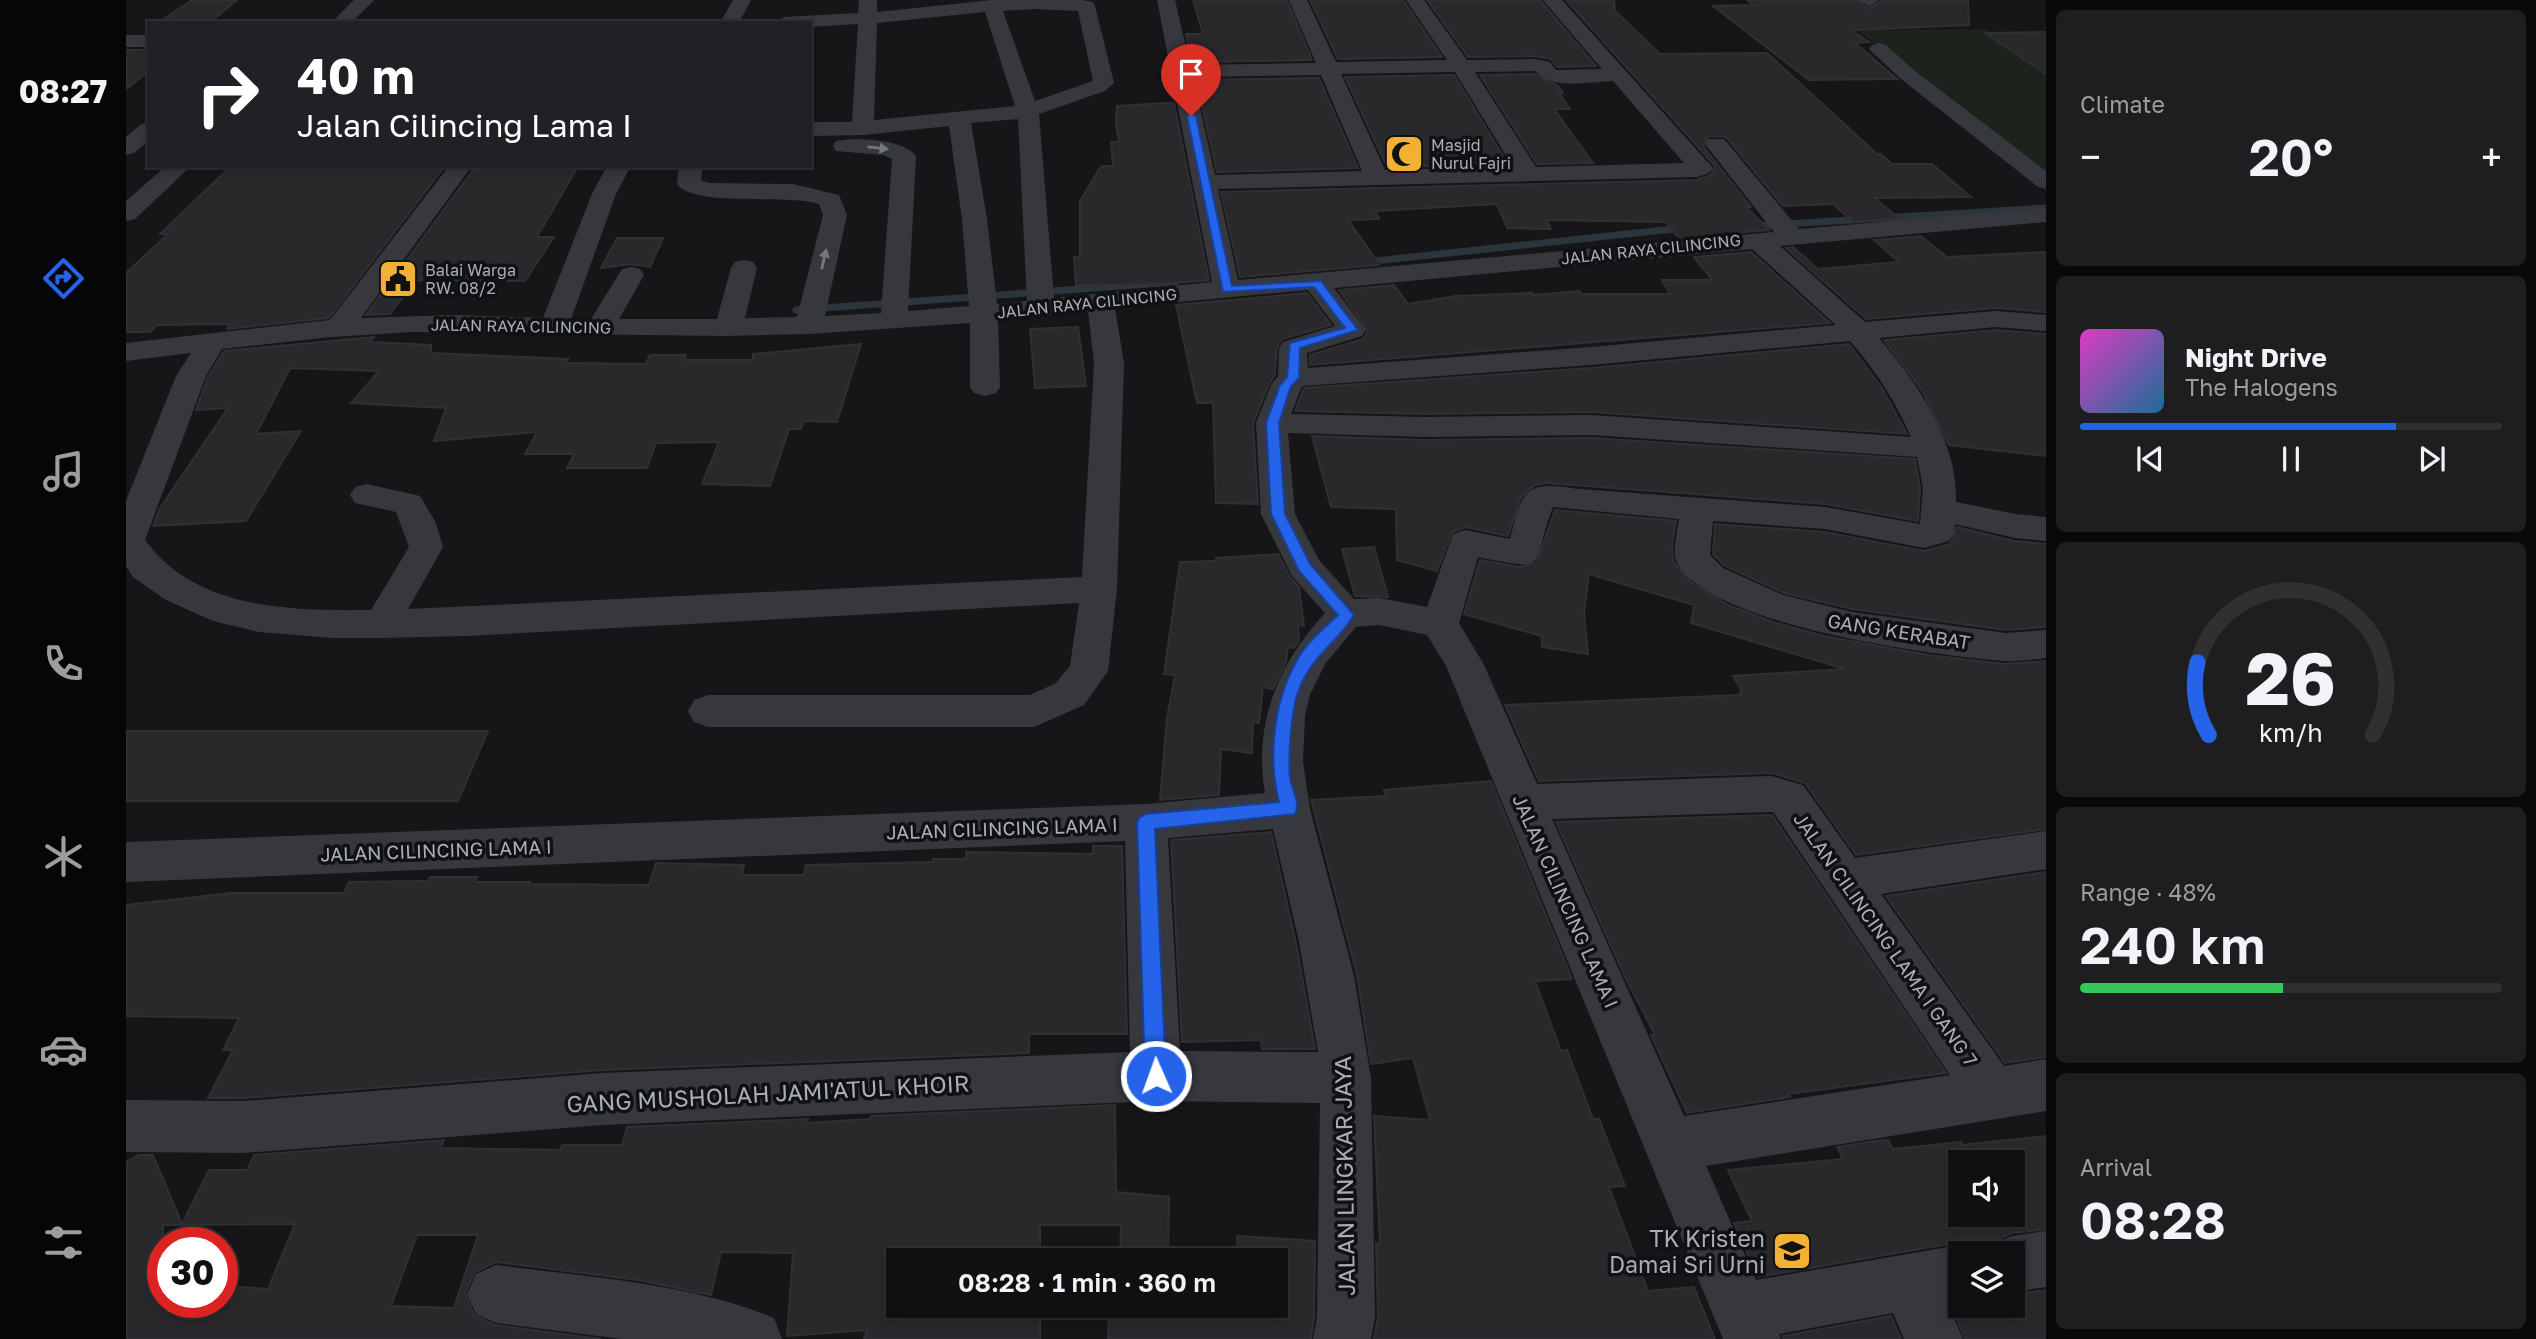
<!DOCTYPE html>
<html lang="en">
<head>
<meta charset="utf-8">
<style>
  body { margin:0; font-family:"Golos Text",sans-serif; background:#1e1e20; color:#f1f3f6; height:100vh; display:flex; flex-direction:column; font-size:26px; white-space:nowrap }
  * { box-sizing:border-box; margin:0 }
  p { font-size:23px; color:#9c9d9f }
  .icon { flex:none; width:38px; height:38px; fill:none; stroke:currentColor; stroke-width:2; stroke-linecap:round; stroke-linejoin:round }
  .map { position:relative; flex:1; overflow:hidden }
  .details { display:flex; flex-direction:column; gap:10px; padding:10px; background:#09090a; width:490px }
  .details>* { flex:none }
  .hud { position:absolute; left:21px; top:21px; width:665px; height:147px; border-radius:0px; box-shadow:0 4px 10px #0003,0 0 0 2px #303032; background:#202124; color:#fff; overflow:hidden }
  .controls { position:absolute; left:1822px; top:1150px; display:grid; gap:14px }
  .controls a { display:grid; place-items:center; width:77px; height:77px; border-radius:0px; background:#101012; box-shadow:0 4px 10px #0003,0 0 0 2px #303032; font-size:35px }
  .speed { position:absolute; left:21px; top:1227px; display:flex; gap:14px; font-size:35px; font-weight:700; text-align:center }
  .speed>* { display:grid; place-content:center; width:91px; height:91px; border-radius:50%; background:#101012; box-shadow:0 4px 10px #0003,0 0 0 2px #303032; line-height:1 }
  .speed .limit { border:10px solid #d22; background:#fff; color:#111 }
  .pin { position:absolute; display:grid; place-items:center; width:60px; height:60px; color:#fff; margin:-72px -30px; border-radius:50% 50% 50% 0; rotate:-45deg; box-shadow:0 0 7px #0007 }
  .pin .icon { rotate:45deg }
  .me { position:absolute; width:77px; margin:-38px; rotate:358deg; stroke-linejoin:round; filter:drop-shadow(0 0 5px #0008) }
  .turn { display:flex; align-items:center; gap:24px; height:147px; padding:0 35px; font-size:32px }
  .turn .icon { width:91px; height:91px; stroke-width:2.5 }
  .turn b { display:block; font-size:49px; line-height:60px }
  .big { font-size:52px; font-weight:600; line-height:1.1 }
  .details .tile { flex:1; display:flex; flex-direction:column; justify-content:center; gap:10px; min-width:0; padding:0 24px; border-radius:10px; background:#1e1e20 }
  .details .dial { align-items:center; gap:0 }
  .dial svg { height:182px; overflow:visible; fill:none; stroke:#303032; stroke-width:7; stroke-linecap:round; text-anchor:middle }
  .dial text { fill:#f1f3f6; stroke:none }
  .song { display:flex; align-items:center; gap:21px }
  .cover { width:84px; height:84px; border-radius:10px; background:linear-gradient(135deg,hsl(310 70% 55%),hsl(200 70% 35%)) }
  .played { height:7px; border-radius:4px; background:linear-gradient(90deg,#2563eb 75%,#303032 75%) }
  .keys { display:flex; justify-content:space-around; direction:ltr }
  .heat { display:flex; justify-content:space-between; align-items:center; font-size:38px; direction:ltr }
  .charge { height:10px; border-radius:5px; background:linear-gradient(90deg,#34c759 48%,#303032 0) }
  .trip { position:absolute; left:760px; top:1248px; width:402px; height:70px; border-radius:0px; background:#101012; box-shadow:0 4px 10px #0003,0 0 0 2px #303032; font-weight:600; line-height:70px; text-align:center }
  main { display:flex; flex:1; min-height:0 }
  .dock { display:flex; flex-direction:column; width:126px; justify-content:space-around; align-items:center; background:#060607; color:#9c9d9f }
  .dock .icon { width:49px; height:49px }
  .dock .on { color:#2563eb }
  .dock b { font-size:32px; color:#f1f3f6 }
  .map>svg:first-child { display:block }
  .green { fill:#1c231d }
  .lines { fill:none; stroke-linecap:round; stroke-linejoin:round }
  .stream { stroke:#2c353c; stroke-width:7 }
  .building { fill:#29292c; stroke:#303034; stroke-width:2; fill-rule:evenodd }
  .minor { fill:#37383d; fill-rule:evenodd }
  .oneway { fill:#757881 }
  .route { fill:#2563eb; stroke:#184099; stroke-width:2 }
  .labels { text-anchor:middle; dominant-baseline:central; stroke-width:7; stroke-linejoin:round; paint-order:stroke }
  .far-poi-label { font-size:16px; fill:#a8adb8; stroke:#111113; text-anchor:start }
  .far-street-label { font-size:16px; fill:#a8adb8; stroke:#111113 }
  .street-label { font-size:19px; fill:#a8adb8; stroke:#111113 }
  .near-street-label { font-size:23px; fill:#a8adb8; stroke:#111113 }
  .near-poi-label { font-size:23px; fill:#a8adb8; stroke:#111113; text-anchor:end }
</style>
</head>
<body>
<main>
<nav class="dock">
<b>08:27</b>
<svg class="icon on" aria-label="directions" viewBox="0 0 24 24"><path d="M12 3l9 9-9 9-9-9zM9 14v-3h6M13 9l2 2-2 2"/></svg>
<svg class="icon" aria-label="music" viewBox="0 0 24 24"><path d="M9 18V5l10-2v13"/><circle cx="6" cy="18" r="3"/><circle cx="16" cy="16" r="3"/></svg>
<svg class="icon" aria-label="phone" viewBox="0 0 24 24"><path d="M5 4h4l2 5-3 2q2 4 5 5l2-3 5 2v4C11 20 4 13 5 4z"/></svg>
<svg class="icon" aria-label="climate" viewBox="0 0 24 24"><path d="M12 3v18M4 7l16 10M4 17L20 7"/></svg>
<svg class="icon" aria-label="car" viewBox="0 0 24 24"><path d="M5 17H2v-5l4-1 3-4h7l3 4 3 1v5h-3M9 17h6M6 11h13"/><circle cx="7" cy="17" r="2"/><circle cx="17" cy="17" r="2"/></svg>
<svg class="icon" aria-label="filters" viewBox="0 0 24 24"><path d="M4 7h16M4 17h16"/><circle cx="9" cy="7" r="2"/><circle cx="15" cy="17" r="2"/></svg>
</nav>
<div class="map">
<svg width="1920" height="1339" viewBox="0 0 1920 1339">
  <rect width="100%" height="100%" fill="#161618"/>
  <polygon class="green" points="1860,29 1920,69 1920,178 1731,30"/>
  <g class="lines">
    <g class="stream">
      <polyline points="1626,226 1920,208"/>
      <polyline points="1239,262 1557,228"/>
      <polyline points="670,310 1050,282"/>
    </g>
  </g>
  <g class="building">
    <polygon points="66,0 111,0 83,23 32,23"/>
    <polygon points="1067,0 1161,0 1186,60 1066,62 1060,34 1077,34"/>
    <polygon points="1184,0 1277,0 1316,57 1212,59"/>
    <polygon points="1301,0 1414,0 1470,66 1431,67 1425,59 1409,56 1342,57"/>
    <polygon points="1440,0 1488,0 1489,11 1534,54 1641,53 1751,154 1755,154 1766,164 1806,164 1845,197 1748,198 1773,218 1727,222 1707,204 1657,206 1600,137 1582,136 1577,146 1625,207 1620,207 1643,230 1553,238 1540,222 1420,220 1425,229 1381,228 1371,204 1249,211 1253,219 1222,220 1254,265 1114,277 1095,192 1571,180 1585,175 1589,166"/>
    <polygon points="1621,0 1730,0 1742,9 1753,3 1754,0 1842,0 1843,25 1725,30 1743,42 1729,43 1771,79 1683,80 1587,6 1627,5"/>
    <polygon points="1920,32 1920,74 1859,33"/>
    <polygon points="0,50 23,50 23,71 0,89"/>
    <polygon points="1408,74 1431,85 1437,93 1433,93 1444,109 1428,109 1467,163 1411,164 1354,75"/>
    <polygon points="1328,75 1382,164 1261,167 1219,77"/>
    <polygon points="1193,78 1232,168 1091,172 1070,80"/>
    <polygon points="1041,103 1048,103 1083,280 1046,283 950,285 948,257 954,257 954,201 975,166 987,166 985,142 993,142 990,122 991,106"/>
    <polygon points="105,166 319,166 203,318 101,329 104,324 31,325 24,332 0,332 0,273 42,234 34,234"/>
    <polygon points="451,168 411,237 428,237 399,281 289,280 264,314 240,315 347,170"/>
    <polygon points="1795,236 1821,257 1920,252 1920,312 1870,308 1740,319 1660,248 1667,247 1692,269 1773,262 1748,240"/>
    <polygon points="491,238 537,238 524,267 504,264 475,268"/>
    <polygon points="1625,252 1704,323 1184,365 1184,355 1237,339 1242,331 1213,290 1268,285 1282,304 1330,296 1406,293 1408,295 1453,291 1456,294 1544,294 1536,280 1586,280 1568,257"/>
    <polygon points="1181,293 1205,325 1156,339 1151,347 1149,375 1143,384 1127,423 1132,504 1090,503 1087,403 1071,403 1050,305"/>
    <polygon points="952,327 960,386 909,388 904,329"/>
    <polygon points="1870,330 1920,334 1920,456 1823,445 1797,392 1758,340"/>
    <polygon points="248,337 244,342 305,345 305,353 442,359 439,363 520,364 524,355 560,355 558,360 627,360 627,354 735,344 711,422 677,421 675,429 663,429 644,486 576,484 593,442 530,443 521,468 441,468 448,454 399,454 411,432 308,441 320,408 225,403 253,371 164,368 130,434 175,431 120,521 27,526 34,508 102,408 70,410 82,377 98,351"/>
    <polygon points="1723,344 1756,388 1781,434 1466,412 1299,414 1169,411 1178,388 1465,368"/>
    <polygon points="1186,436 1299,440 1466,438 1789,459 1794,488 1792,521 1699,504 1420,483 1409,485 1395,497 1382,536 1340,527 1326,532 1311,571 1271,560 1270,509 1205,507"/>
    <polygon points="1429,510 1550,521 1546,545 1547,561 1567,584 1602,605 1647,622 1698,636 1802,655 1878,664 1920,661 1920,829 1730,855 1679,783 1646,773 1413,781 1379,705 1614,695 1615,689 1607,676 1719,669 1565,623 1568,605 1463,574 1458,613 1462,654 1416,647 1416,636 1338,614 1354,560 1393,567 1411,562"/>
    <polygon points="1589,524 1699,532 1798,551 1824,544 1831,527 1888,541 1920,544 1920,627 1880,630 1726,609 1658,593 1599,566 1587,554"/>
    <polygon points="1248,547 1262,597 1229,596 1216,549"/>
    <polygon points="1152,554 1164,577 1173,587 1178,626 1172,625 1173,641 1168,648 1162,647 1160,662 1147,689 1137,687 1133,723 1127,722 1126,753 1095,749 1093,795 1034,800 1041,718 1049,675 1038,674 1054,562 1091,561 1090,558"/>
    <polygon points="0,731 362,731 332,801 0,801"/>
    <polygon points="1365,781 1446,979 1409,981 1435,1051 1441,1050 1467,1119 1473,1119 1499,1186 1483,1187 1522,1291 1568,1287 1589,1339 1248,1339 1252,1317 1250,1243 1254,1244 1248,1116 1304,1120 1287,1058 1245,1064 1231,975 1185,800 1260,796 1258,790"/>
    <polygon points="1645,815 1646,815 1820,1073 1662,1094 1664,1097 1561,1113 1525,1035 1529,1035 1498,975 1430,822"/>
    <polygon points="1145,832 1170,943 1189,1049 1136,1049 1135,1040 1056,1042 1045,840"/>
    <polygon points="967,846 996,846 1001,1034 903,1034 903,1053 477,1070 117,1098 82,1098 107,1050 97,1050 113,1018 0,1016 0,905 105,893 218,893 223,882 302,881 304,877 351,877 349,882 404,882 403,884 523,885 530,863 618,865 616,875 678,875 680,865 807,862 807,859 840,859 840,852 967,854"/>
    <polygon points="1920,872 1920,1057 1879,1063 1760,896"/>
    <path d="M989,1105L990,1192L1043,1197L1042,1258L1070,1260H994L995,1225H914V1260H772V1306H914V1339H738L741,1330L661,1336L667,1253L595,1252L585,1295L512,1280L370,1262L349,1272L339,1293L348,1315L369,1325L475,1339H0V1162L13,1155H27L56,1224L83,1170H121L128,1155L318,1140L315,1148L435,1150L436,1145H496L501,1127L682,1119L681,1123L744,1119L745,1116ZM169,1224L142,1289L96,1286V1302H37V1225ZM291,1235H352L328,1308L265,1306Z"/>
    <path d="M1920,1136V1229L1886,1233L1865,1242L1860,1253L1834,1242L1632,1277L1608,1223L1626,1221L1602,1170L1717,1159L1711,1147L1749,1141L1762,1140L1767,1149L1835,1142L1836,1145ZM1834,1162H1886V1214H1834Z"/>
    <polygon points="1111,1236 1189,1241 1188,1317 1185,1339 982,1339 983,1306 1150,1306 1150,1260 1112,1260"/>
    <polygon points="1920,1290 1920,1339 1839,1339 1826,1306 1886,1306 1886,1295"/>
    <polygon points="1765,1316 1775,1339 1657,1339 1657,1336"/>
  </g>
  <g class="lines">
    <g class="minor">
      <polygon points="228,0 248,0 225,23 205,23"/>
      <polygon points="607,0 625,0 613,23 594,23"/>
      <path d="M733,0H751V12L866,0H956L967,2L969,6L988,83L979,91L913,114L928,298L1086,282L1031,0H1049L1064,65L1190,63L1163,0H1181L1210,62L1321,60L1280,0H1298L1341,60L1409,59L1424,62L1430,70L1476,69L1417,0H1436L1587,168L1583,173L1571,177L1092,189L1112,280L1648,232L1579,144L1582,139H1598L1673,229L1920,208V222L1654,246L1739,322L1870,311L1920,315V331L1870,327L1753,338C1791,383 1832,440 1830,502L1889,514L1920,517V541L1889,538L1829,524L1828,533L1823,541L1798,548L1699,529L1587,521L1584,555L1597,568L1657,595L1726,612L1880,633L1920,630V658C1906,659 1891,662 1878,661C1812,656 1576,625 1550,560C1546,550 1552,530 1553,519L1427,507C1404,565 1428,573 1352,557L1333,623L1357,663L1411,784L1645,776L1677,785L1729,858L1920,831V869L1755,894L1878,1066L1920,1059V1111L1580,1166L1630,1280L1834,1245L1854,1253H1834V1301L1822,1304L1837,1339H1778L1767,1313L1653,1334L1655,1339H1597L1320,666L1301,635L1253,625L1230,627L1199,664L1184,695L1179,716L1177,762L1184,809L1228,976L1245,1078L1249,1317L1245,1339H1187L1191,1317L1194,1103L1030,1101L477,1125L117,1153L0,1152V1100L117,1101L477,1073L1004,1052L999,841L0,882V842L1020,804L1139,793C1127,723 1152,664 1199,613L1166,576L1135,514L1130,423L1145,385L1152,376L1153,348L1157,342L1209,326L1182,290L989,308L998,363L991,589L982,671L958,705L908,727H582L568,722L562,711L568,700L582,695H904L930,683L944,666L953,603L340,636L255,638H207L133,632L87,621L40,600L7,577L0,566V501L50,376L65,353L0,361V343L204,320L323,166H346L235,318L328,315L417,318L466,194L481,166H505L490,194L445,319H465L496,269L505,267L514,269L518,275L493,319H591L605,268L609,262L618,260L627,262L631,268L619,318L671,317L697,215L693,204C661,193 568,208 551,184L553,166H577L575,180L583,183L667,184L713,195L721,215L699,316L755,313L766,159L757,155L710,151L707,146L710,141C729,137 778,139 790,156L782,311L843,306L836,219L823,126L737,135L684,136V122H726L732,24L684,27V23H649L658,17L732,13ZM908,9L952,11L967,81L909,101L877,11ZM859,12L889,106L748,120L751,23ZM1409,71C1425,90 1463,82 1487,81L1558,163L1410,167L1349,72ZM1329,72L1387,167L1259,170L1215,74ZM1195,75L1236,171L1089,175L1067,77ZM892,119L901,301L871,304L861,219L845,123ZM1626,249L1710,325L1465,347L1182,368L1181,353L1236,336L1240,330L1208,288ZM962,311L968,363L956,577L282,609L317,547L310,523L294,496L241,484L229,487L224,495L229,503L270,512L283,547L245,610C165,611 70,610 19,540L80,376L96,349L205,337L287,332L599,336L683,334L844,323V387L848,393L859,396L870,393L874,387L872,320ZM1724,341C1750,371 1769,400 1785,437L1466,415L1299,417L1165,414L1176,386L1465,365ZM1162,433L1299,437L1466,435L1791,457L1797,488L1794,524L1699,507L1453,489C1398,480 1397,489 1384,539L1339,530L1327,534L1301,607L1253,598L1228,599L1193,560L1169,514ZM1645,812L1648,813L1824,1075L1558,1116L1426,819ZM1147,829L1173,942L1192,1052L1054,1051L1042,838Z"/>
      <polygon points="1732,0 1751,0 1752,1 1743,7"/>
      <rect x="0" y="35" width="23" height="12"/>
      <polygon points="1753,43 1760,45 1789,71 1920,171 1920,189 1912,187 1775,79 1743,49 1746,45"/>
      <polygon points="23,122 23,141 8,153 0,155 0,137 15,124"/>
      <polygon points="40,166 65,166 9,219 0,221 0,201"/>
      <polygon points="1920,1231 1920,1287 1886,1292 1886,1253 1862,1253 1866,1244 1886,1236"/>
      <path d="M370,1265C460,1277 564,1283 648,1318L656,1339H496L370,1323L350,1314L341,1294L350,1274Z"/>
    </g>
  </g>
  <defs><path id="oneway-solid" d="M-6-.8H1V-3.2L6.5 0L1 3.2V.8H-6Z" transform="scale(1.75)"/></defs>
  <g class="oneway">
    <use href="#oneway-solid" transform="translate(752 148) rotate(6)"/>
    <use href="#oneway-solid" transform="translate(698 259) rotate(-77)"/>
  </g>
  <path class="route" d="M1065,113L1070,116L1106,286L1195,281L1232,330L1174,348L1173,378L1165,386L1153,423L1159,514L1184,564L1228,615C1210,645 1186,654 1172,692C1165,712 1162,757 1164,778C1166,790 1175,803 1169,814L1029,829L1040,1076L1037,1084L1030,1087L1022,1084L1019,1076L1011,822L1014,817L1020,814L1153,802C1141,753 1148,698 1174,655C1183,640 1200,627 1212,615L1173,571L1145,514L1140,423L1154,385L1161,377L1164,343L1219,328L1188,287L1097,292L1061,116Z"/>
  <defs>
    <g id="mosque-square" transform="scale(2.0125)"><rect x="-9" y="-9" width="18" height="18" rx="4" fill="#f2b134" stroke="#111113"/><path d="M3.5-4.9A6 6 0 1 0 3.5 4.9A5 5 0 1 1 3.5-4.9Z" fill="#111"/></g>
    <g id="civic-square" transform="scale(2.0125)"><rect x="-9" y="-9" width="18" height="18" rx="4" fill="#f2b134" stroke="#111113"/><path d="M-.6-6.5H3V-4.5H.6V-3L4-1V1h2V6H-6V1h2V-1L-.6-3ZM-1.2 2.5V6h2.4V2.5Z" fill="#111"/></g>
    <g id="school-square" transform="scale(2.0125)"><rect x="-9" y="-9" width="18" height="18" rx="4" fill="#f2b134" stroke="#111113"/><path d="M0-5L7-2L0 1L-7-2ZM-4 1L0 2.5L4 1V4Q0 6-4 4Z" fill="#111"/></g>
  </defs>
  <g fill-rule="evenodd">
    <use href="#mosque-square" x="1278" y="154"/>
    <use href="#civic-square" x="272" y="279"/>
    <use href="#school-square" x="1666" y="1251"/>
  </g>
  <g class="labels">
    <g class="far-poi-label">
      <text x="1305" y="145">Masjid<tspan x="1305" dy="18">Nurul Fajri</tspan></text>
      <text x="299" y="270">Balai Warga<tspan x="299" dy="18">RW. 08/2</tspan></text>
    </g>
    <g class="far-street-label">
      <text transform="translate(1525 249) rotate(-6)">JALAN RAYA CILINCING</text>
      <text transform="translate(961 303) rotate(-6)">JALAN RAYA CILINCING</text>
      <text transform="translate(395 326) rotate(1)">JALAN RAYA CILINCING</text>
    </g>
    <g class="street-label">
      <text transform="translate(1773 631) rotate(9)">GANG KERABAT</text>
      <text transform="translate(876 828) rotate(-2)">JALAN CILINCING LAMA I</text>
      <text transform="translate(310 850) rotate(-2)">JALAN CILINCING LAMA I</text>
      <text transform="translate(1440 901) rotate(66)">JALAN CILINCING LAMA I</text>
      <text transform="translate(1760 939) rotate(55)">JALAN CILINCING LAMA I GANG 7</text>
    </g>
    <g class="near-street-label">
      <text transform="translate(642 1093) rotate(-3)">GANG MUSHOLAH JAMI'ATUL KHOIR</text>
      <text transform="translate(1218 1176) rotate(-91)">JALAN LINGKAR JAYA</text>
    </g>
    <g class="near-poi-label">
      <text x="1639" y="1238">TK Kristen<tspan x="1639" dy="26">Damai Sri Urni</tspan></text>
    </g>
  </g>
</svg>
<div class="controls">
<a><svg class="icon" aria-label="sound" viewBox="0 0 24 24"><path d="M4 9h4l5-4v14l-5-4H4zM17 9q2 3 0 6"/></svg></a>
<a><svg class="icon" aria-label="layers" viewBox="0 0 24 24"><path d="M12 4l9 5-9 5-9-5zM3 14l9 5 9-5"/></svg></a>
</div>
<div class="speed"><div class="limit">30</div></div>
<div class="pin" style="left:1065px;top:116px;background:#d93025"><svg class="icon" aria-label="arrive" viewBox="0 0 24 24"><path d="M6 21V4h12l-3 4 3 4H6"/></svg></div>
<svg class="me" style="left:1030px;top:1076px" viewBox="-20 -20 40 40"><circle r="17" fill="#2563eb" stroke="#fff" stroke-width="3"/><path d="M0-11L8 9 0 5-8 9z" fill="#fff"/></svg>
<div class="trip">08:28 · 1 min · 360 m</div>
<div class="hud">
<div class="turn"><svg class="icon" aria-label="right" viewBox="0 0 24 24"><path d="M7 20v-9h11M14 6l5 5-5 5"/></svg><div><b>40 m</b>Jalan Cilincing Lama I</div></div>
</div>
</div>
<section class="details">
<div class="tile"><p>Climate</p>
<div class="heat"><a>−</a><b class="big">20°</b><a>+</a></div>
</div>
<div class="tile">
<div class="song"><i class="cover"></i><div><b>Night Drive</b><p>The Halogens</p></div></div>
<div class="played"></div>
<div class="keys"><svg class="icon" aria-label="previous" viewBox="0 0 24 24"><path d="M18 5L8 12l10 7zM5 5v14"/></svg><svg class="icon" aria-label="pause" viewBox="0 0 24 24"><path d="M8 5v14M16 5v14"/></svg><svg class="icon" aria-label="next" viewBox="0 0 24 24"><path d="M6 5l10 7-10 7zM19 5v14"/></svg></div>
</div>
<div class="tile dial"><svg viewBox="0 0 100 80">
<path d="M14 69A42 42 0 1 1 86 69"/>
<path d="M14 69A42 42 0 0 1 9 37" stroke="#2563eb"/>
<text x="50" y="56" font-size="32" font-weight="700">26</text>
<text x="50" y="72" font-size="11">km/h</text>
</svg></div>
<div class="tile"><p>Range · 48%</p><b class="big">240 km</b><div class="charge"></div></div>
<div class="tile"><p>Arrival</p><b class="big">08:28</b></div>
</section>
</main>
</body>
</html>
